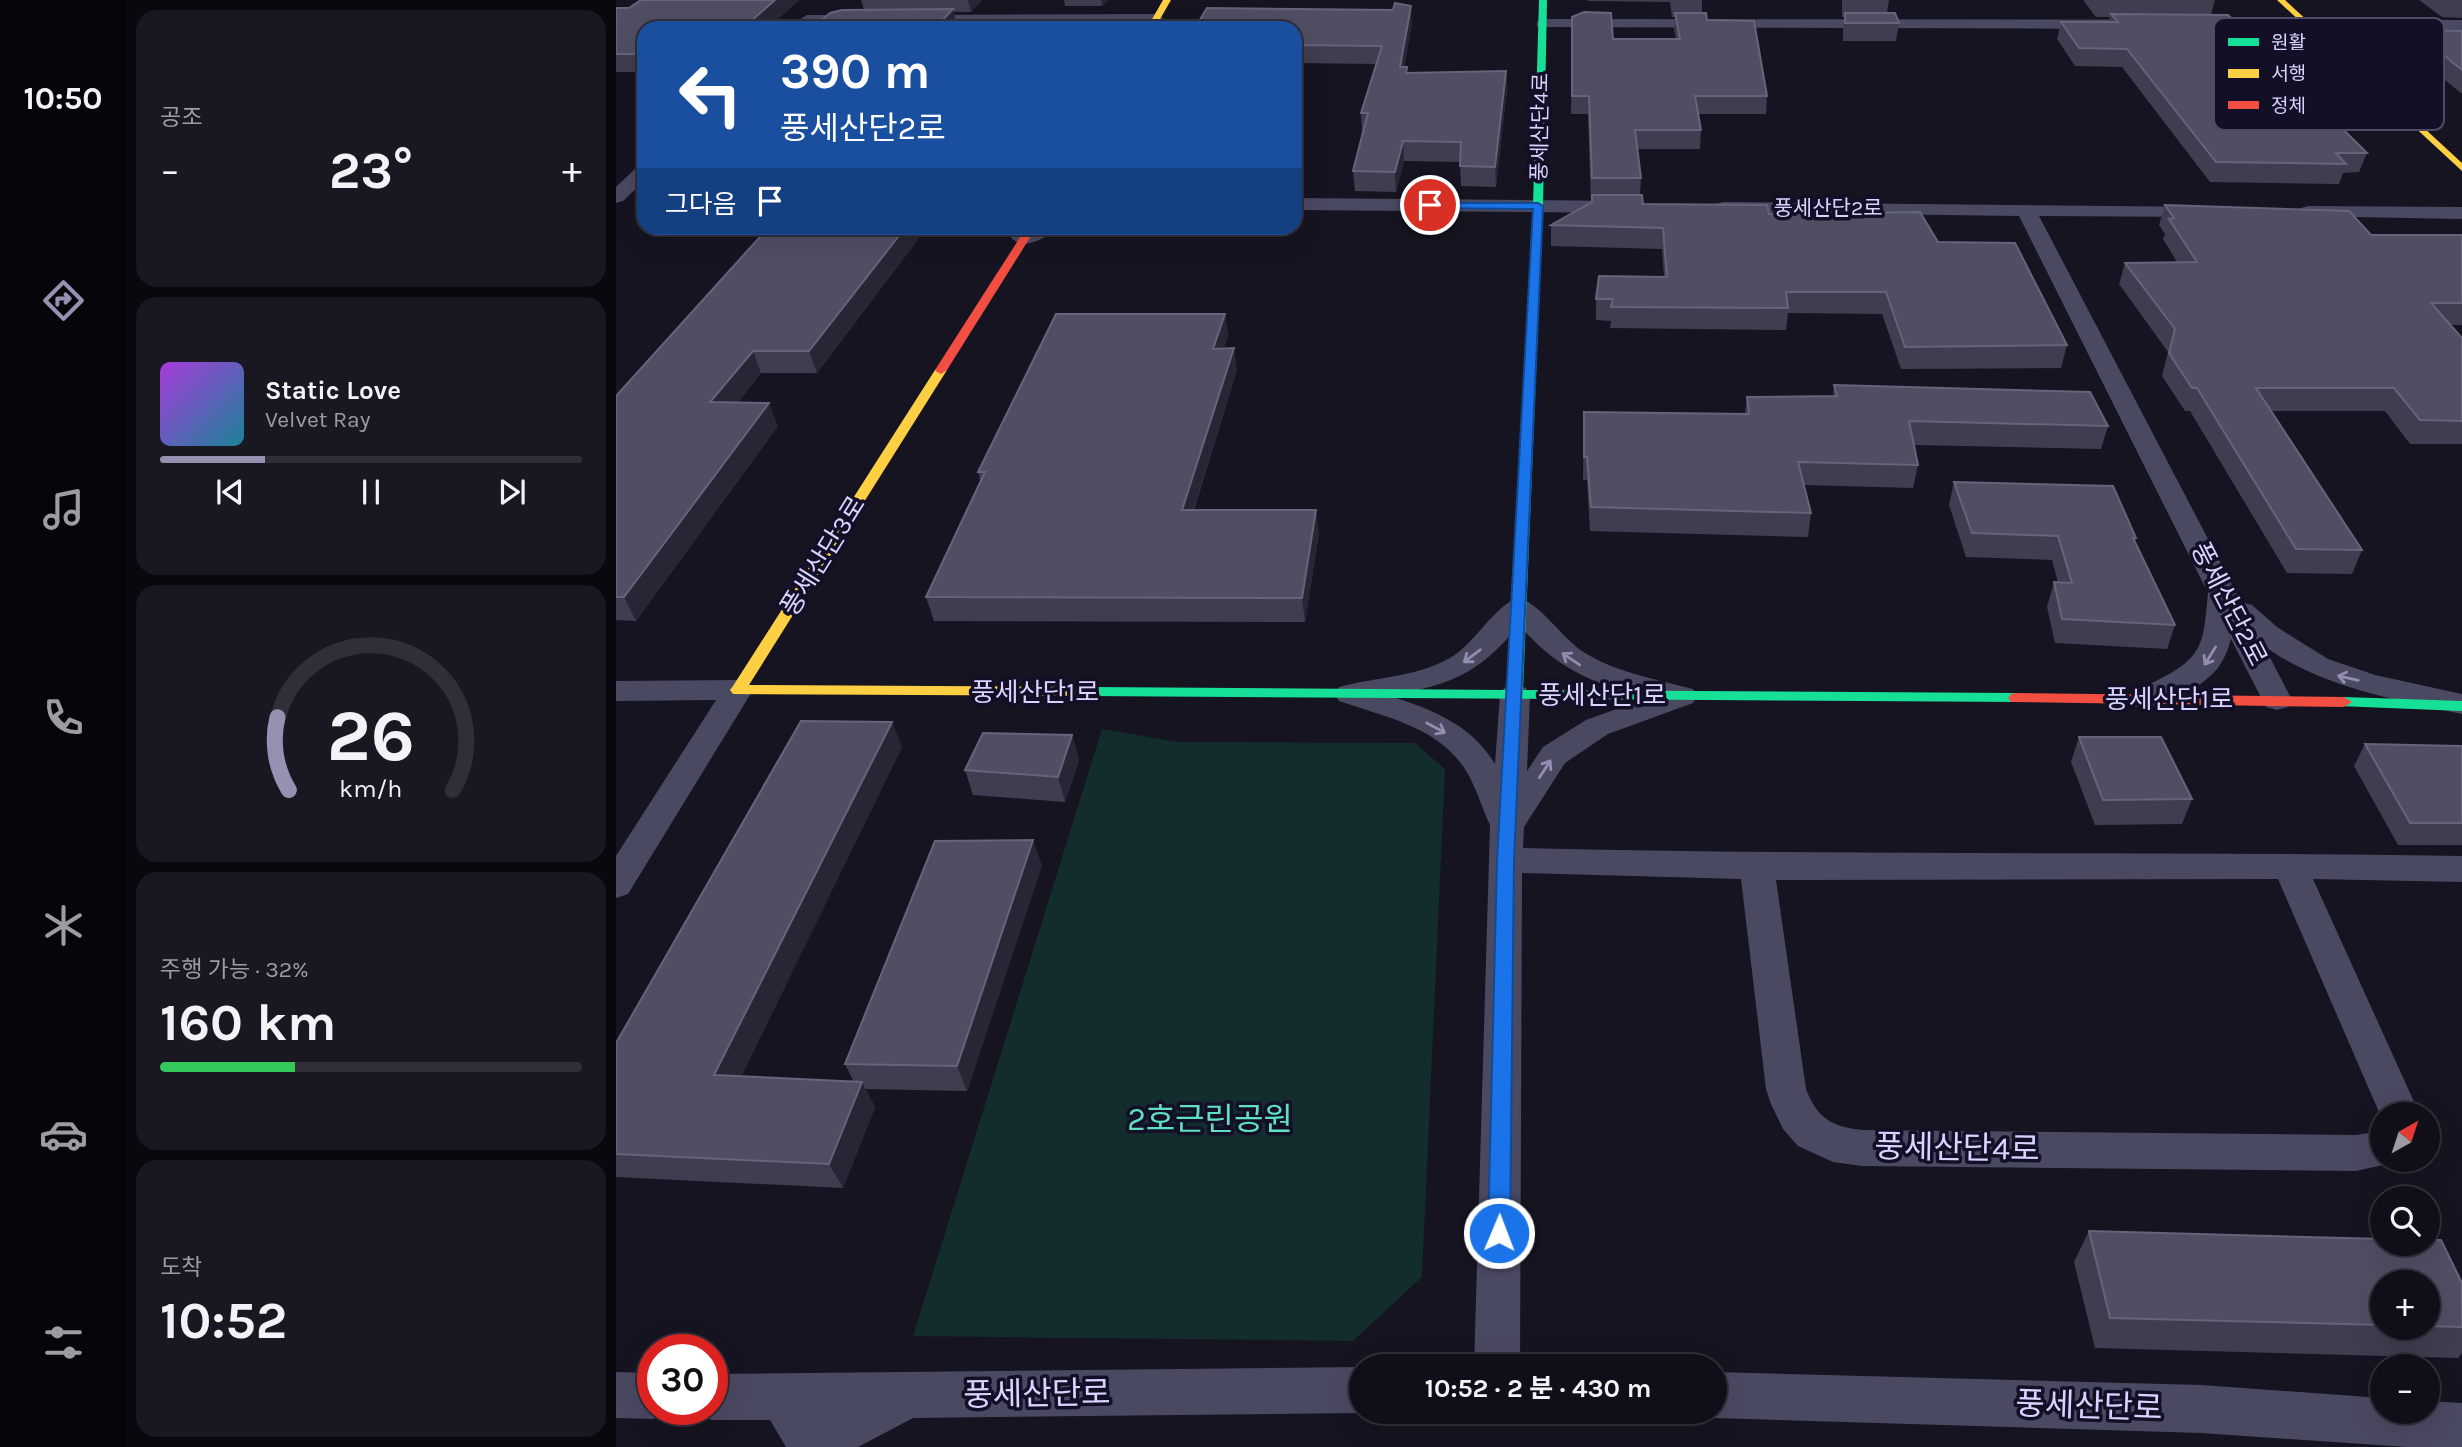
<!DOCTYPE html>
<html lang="ko">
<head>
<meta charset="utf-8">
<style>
  body { margin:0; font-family:Karla,"Noto Sans KR",sans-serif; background:#191822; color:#f1f3f6; height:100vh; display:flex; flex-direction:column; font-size:26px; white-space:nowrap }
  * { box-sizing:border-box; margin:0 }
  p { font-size:23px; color:#9c9ca2 }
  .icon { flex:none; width:38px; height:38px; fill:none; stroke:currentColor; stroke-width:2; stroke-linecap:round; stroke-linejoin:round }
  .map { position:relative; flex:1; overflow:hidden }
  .details { display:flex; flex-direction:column; gap:10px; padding:10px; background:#09080e; width:490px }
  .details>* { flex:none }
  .guide { position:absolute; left:21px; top:21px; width:665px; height:214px; border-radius:21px; box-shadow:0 7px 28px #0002,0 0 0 2px #302f38; background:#1a4fa0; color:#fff; overflow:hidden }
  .needle { width:46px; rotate:39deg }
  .fabs { position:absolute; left:1754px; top:1102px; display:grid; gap:14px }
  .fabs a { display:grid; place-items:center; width:70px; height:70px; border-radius:50%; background:#100f19; box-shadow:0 7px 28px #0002,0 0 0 2px #302f38; font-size:35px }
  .speed { position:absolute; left:21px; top:1334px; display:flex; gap:14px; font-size:35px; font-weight:700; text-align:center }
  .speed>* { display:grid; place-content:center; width:91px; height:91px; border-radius:50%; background:#100f19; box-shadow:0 7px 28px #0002,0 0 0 2px #302f38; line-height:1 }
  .speed .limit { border:10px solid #d22; background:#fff; color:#111 }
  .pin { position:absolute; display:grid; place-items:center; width:60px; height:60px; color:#fff; margin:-30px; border:4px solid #fff; border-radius:50%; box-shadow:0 2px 7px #0007 }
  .me { position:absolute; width:77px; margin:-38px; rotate:1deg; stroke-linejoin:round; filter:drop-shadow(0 0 5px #0008) }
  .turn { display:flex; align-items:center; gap:24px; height:147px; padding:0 28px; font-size:32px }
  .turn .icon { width:91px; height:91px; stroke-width:2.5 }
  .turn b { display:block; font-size:49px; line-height:60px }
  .then { display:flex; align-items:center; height:66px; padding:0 28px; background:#0003; gap:14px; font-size:26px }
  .big { font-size:52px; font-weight:700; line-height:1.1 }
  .details .widget { flex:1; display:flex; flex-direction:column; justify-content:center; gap:10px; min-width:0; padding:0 24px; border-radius:21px; background:#191822 }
  .details .dial { align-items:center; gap:0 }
  .dial svg { height:182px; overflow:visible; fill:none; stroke:#302f38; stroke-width:7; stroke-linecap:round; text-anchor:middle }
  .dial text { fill:#f1f3f6; stroke:none }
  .song { display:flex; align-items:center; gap:21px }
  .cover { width:84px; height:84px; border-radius:10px; background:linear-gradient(135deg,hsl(280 70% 55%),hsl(190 70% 35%)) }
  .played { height:7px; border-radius:4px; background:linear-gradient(90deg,#9591b1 25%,#302f38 25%) }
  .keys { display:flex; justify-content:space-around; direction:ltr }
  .heat { display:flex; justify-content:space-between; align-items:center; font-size:38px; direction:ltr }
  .charge { height:10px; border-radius:5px; background:linear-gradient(90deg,#34c759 32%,#302f38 0) }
  .trip { position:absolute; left:733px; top:1354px; width:378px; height:70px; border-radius:35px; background:#100f19; box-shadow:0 7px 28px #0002,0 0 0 2px #302f38; font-weight:700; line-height:70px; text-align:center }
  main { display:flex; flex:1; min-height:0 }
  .menu { display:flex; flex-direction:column; width:126px; justify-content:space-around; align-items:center; background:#06060a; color:#9c9ca2 }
  .menu .icon { width:49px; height:49px }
  .menu .selected { color:#9591b1 }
  .menu b { font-size:32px; color:#f1f3f6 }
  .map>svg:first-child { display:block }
  .green { fill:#132c2d }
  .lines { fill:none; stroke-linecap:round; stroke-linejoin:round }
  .street { fill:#4a4962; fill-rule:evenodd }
  .fast { fill:#16e098; fill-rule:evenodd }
  .slow { fill:#ffcf43; fill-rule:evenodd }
  .jam { fill:#f24e42; fill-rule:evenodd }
  .wall { fill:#403d50; fill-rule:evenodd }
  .shaded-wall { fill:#282635 }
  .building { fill:#504e63; stroke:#66637b; stroke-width:2 }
  .oneway { stroke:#928eb0 }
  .route { fill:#1a73e8; stroke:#114b97; stroke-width:2 }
  .labels { text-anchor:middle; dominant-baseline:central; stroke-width:7; stroke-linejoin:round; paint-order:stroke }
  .far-street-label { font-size:21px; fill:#d9d4ff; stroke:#130f26 }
  .street-label { font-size:26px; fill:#d9d4ff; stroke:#130f26 }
  .near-park-label { font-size:32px; fill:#5fe0c0; stroke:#130f26 }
  .near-street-label { font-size:32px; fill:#d9d4ff; stroke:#130f26 }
  .key { fill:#130f26; stroke:#4e4a67; stroke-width:2 }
  .key-label { font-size:19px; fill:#d9d4ff }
</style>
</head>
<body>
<main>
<nav class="menu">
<b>10:50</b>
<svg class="icon selected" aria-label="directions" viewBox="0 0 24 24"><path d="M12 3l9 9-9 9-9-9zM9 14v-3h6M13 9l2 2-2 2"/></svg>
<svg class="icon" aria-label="music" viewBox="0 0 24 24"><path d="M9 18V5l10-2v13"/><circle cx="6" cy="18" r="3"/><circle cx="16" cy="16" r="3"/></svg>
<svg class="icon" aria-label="phone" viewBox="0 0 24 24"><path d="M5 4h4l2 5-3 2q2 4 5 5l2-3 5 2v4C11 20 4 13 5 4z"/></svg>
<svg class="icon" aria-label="climate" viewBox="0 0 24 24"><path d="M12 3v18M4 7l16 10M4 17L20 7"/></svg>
<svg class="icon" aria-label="car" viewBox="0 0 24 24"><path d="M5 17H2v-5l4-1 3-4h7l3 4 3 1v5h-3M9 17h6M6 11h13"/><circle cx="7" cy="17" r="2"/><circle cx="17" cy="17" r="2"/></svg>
<svg class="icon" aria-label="filters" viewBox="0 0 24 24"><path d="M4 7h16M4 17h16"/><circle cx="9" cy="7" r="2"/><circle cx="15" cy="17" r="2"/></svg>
</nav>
<section class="details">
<div class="widget"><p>공조</p>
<div class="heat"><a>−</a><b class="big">23°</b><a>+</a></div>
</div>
<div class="widget">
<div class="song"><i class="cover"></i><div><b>Static Love</b><p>Velvet Ray</p></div></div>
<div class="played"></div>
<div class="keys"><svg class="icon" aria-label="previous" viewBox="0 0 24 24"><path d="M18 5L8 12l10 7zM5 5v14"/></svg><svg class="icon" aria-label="pause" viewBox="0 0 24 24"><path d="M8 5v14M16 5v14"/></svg><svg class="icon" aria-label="next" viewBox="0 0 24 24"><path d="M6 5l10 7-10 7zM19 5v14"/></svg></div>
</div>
<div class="widget dial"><svg viewBox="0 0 100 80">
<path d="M14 69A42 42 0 1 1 86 69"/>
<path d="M14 69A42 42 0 0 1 9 37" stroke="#9591b1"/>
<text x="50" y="56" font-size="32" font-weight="700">26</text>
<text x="50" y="72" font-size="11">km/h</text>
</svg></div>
<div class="widget"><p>주행 가능 · 32%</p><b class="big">160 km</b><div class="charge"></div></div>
<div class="widget"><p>도착</p><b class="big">10:52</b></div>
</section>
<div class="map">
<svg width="1846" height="1447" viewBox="0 0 1846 1447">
  <rect width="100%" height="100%" fill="#161421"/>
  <polygon class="green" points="486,729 562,742 799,743 829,769 806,1277 737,1341 297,1336"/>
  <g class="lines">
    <g class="street">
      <polygon points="540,14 548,19 545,22 296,25 288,20 296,15"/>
      <polygon points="191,15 248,15 256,20 248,25 186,23 183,20"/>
      <polygon points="926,19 1846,20 1846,30 921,27 921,21"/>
      <polygon points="28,165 28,181 7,201 0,203 0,187 21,167"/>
      <polygon points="679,198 1010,201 1020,207 1010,213 679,210"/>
      <path d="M1107,202L1598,207L1601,211L1591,217L1423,216L1625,602L1636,605L1661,627L1712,659L1759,675L1846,694V714C1777,699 1707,688 1648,646L1676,700L1672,707L1661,710L1650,707L1615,639C1612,650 1608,660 1601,669C1585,688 1542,713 1518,706L1514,699C1520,689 1530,686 1540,681C1589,657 1587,643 1592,593L1403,216L1100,212L1097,208L1100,204Z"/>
      <polygon points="1692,206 1846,207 1846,219 1685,216 1682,212 1685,208"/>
      <path d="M387,228H408L410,230L444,228L441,232C416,242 405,254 387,228Z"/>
      <path d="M903,598C925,604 947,640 969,653C1002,673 1040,679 1077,689L1081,696L1077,703L992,734L949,763L908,827L907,848C1220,856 1533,851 1846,856V882L1697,879L1804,1115H1766V1119L1662,879L1160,880L1190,1089C1201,1118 1216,1127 1246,1130L1740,1135L1766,1131V1160L1781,1162L1740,1171L1246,1166L1217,1162L1182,1146L1167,1129L1155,1104L1150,1089L1125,879L906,873L904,1367H858L874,825C865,806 859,783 847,766C819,726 766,716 723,701L719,694L723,687C759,677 801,677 834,658C859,644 879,604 903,598ZM903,625C942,670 976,683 1031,698L970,720L927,747L911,771L914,695L910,688L899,685L888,688L884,695L879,764C855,724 815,709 774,696C835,684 862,675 903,625Z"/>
      <polygon points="122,680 133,683 137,690 12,894 0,898 0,856 100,700 0,701 0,681"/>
      <polygon points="746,1367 746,1413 297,1418 242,1447 170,1447 154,1420 96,1420 79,1414 77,1409 96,1409 96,1374"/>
      <polygon points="0,1372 37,1373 37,1409 55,1409 54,1413 37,1419 0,1418"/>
      <polygon points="1099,1372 1585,1385 1766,1398 1766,1412 1811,1412 1811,1401 1846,1403 1846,1447 1791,1447 1585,1433 1099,1418 1084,1412 1099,1412"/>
    </g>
    <g class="fast">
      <polygon points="923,0 931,0 927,206 907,690 1400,693 1405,694 1408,698 1405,702 471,696 468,692 471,688 476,687 892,690 917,206"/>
      <polygon points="1728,697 1846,701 1846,711 1723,706 1720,702"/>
    </g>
    <g class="slow">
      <polygon points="547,0 555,0 539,28 531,28"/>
      <polygon points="1661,0 1669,0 1846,163 1846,171"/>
      <polygon points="325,366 331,370 133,685 476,687 481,688 484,692 481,696 117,694 114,690 117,686 319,370"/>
    </g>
    <g class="jam">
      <polygon points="410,228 420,228 331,370 325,374 321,372 319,370"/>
      <polygon points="1400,693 1728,697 1736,702 1728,707 1395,702 1392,698 1395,694"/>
    </g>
  </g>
  <g class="wall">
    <polygon points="25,0 183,0 152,28 28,28 28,72 0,72 0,8 13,8"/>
    <polygon points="245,0 366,0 355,12 338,12 341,26 248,10"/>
    <polygon points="448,0 492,0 486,6 449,6"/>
    <polygon points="972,0 1086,0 1086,13 1151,96 1150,114 1082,114 1085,130 1084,149 1021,149 1025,178 1024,195 1027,204 1153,214 1322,242 1451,345 1445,368 1285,369 1266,314 1172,313 1170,330 994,328 995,321 980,320 980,299 1048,277 1046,249 935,246 935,225 975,203 972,114 955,114 956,17 997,39 1060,39 1058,30 1059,17 1056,17 1054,2 972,1"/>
    <polygon points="1226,0 1273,0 1271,13 1283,23 1280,41 1227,41 1227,31 1228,17 1226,17"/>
    <polygon points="1467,0 1599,0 1595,14 1751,153 1743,172 1727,173 1723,184 1594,182 1506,67 1459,66 1441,39 1445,22 1493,22 1494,17 1480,17"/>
    <polygon points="1803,0 1846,0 1846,18 1826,17"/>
    <polygon points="777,10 796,24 788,67 791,67 791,73 890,71 891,89 880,187 845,186 844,162 788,161 780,192 739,191 737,171 746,132 745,113 760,64 679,63 679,28"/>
    <polygon points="1797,30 1846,31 1846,94 1790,48"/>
    <polygon points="1549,205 1755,235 1846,235 1846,325 1834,325 1846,338 1846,444 1794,444 1769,411 1655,411 1746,550 1736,574 1671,573 1574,411 1569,411 1546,376 1552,352 1503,284 1509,263 1561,262 1547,239 1549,234 1543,225"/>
    <polygon points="152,228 308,228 309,230 201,373 145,373 122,402 162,426 20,621 0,620 0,396"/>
    <polygon points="609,314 612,336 608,348 621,370 578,510 703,533 689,622 318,621 310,597 365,483 362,472"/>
    <polygon points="1218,385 1492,426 1485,449 1298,445 1302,465 1297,488 1188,485 1195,513 1192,537 974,531 971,480 967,480 968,412 1129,414 1131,397 1217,397"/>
    <polygon points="1338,482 1520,538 1519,542 1559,625 1551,649 1439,643 1431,607 1438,582 1442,583 1436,560 1350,557 1333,505"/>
    <polygon points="276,722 286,747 125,1076 238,1082 229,1064 426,865 351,1091 249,1089 259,1107 227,1188 0,1177 0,1043"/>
    <polygon points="456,735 463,760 449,802 357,795 349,770"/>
    <polygon points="1463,737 1576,799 1566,824 1479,825 1455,762"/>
    <polygon points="1749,744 1846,746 1846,845 1782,845 1738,766"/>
    <path d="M1473,1231L1846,1283V1353L1842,1358L1479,1348L1458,1262ZM1766,1283H1811V1328H1766Z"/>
  </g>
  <g class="shaded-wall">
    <polygon points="159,0 183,0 152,28 127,28"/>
    <polygon points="352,0 366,0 355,12"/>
    <polygon points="485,0 492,0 486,6"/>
    <polygon points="795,6 796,24 785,85 784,67"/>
    <polygon points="337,9 341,26 340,28 319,28"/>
    <polygon points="890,71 891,89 880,187 879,167"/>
    <polygon points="787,141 788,161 780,192 779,172"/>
    <polygon points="289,228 308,228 309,230 201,373 193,351"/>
    <polygon points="609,314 612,336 600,371 597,349"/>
    <polygon points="618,348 621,370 570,534 566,510"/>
    <polygon points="137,351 145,373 104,424 94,402"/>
    <polygon points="153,403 162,426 20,621 8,597"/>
    <polygon points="700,510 703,533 689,622 686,598"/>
    <polygon points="276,722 286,747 114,1100 98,1075"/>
    <polygon points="456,735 463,760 449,802 442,777"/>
    <polygon points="417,840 426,865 351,1091 341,1066"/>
    <polygon points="246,1082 259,1107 227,1188 213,1164"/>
  </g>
  <g class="building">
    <polygon points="25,0 159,0 127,28 28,28 28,54 0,54 0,8 13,8"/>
    <polygon points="779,3 795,6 784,67 791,67 790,73 890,71 879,167 844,166 845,142 787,141 779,172 737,171 752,113 745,113 766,46 679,45 679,28 579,28 591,8 777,10"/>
    <polygon points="337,9 319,28 197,28 214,13 226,10"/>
    <polygon points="968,12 995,13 997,39 1064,39 1059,13 1090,13 1091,20 1138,21 1151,96 1079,96 1085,130 1019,130 1025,178 976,178 973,96 956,96 956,17"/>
    <polygon points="1229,13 1279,13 1283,23 1229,23"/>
    <polygon points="1495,14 1612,15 1751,153 1720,153 1730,164 1600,162 1511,49 1463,48 1445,22 1502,22"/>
    <polygon points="1797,30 1846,31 1846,70"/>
    <polygon points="976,195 1026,195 1027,204 1151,205 1153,214 1304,212 1322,242 1399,243 1451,345 1289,347 1270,292 1170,292 1172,308 995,307 997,299 980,299 983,276 1051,277 1047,228 935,225 976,202"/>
    <polygon points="1549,205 1733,211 1755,235 1846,235 1846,303 1815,303 1846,338 1846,421 1804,420 1778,388 1640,388 1746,550 1680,549 1581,388 1576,388 1553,353 1559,329 1509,263 1581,262 1553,219 1558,218"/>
    <polygon points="152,228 289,228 193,351 137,351 94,402 153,403 8,597 0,597 0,396"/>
    <polygon points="440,314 609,314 597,349 618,348 566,510 700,510 686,598 310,597 369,472 362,472"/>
    <polygon points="1218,385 1474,392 1492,426 1293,421 1302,465 1182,462 1195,513 975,507 971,457 968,457 968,412 1133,414 1131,397 1221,396"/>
    <polygon points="1338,482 1497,486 1520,538 1517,538 1559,625 1446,619 1438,582 1456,583 1442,536 1356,533"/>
    <polygon points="185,721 276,722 98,1075 246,1082 213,1164 0,1154 0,1043"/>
    <polygon points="367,733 456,735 442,777 349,770"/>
    <polygon points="1463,737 1545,737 1576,799 1487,800"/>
    <polygon points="1749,744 1846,746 1846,823 1794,823"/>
    <polygon points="417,840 341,1066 229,1064 319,841"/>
    <polygon points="1473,1231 1766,1239 1766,1244 1811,1244 1811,1240 1825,1240 1846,1283 1846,1327 1811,1326 1811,1283 1766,1283 1766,1325 1494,1318"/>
  </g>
  <defs><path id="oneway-shaft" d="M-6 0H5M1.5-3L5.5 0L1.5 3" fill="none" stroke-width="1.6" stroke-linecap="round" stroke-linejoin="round" transform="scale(1.75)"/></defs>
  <g class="oneway">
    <use href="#oneway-shaft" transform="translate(856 656) rotate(143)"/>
    <use href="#oneway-shaft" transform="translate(1594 656) rotate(122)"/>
    <use href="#oneway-shaft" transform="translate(955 659) rotate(-146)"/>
    <use href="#oneway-shaft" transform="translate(1732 678) rotate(-167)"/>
    <use href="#oneway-shaft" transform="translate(820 728) rotate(28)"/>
    <use href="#oneway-shaft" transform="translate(929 769) rotate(-57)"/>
  </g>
  <polygon class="route" points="811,203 922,203 927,206 898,860 894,1233 891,1240 883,1243 875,1240 872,1233 881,860 917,209 814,208"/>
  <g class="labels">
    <g class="far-street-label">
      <text transform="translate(924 127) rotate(-89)">풍세산단4로</text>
      <text x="1212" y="208">풍세산단2로</text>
    </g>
    <g class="street-label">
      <text transform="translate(207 556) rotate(-58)">풍세산단3로</text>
      <text transform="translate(1613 604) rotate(63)">풍세산단2로</text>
      <text x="419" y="692">풍세산단1로</text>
      <text x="986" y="695">풍세산단1로</text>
      <text x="1553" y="699">풍세산단1로</text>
    </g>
    <g class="near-park-label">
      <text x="594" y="1119">2호근린공원</text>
    </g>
    <g class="near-street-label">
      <text transform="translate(1341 1148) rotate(1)">풍세산단4로</text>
      <text transform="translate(421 1394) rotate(-1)">풍세산단로</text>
      <text transform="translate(1473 1406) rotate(2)">풍세산단로</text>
    </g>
  </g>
  <rect x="1598" y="18" width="230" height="112" rx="10" class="key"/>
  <rect x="1612" y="38" width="31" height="8" fill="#16e098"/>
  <rect x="1612" y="69" width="31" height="9" fill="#ffcf43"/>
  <rect x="1612" y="101" width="31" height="8" fill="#f24e42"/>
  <g class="key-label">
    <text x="1655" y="49">원활</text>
    <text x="1655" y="80">서행</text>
    <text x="1655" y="112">정체</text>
  </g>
</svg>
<div class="fabs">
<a><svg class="needle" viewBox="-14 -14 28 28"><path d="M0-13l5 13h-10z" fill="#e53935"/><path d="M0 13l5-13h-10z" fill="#9c9ca2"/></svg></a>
<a><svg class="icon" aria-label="search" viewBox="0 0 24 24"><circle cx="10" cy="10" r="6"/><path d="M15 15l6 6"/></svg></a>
<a>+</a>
<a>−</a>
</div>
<div class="speed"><div class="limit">30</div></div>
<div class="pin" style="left:814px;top:205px;background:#d93025"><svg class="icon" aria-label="arrive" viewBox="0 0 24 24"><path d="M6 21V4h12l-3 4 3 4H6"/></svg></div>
<svg class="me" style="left:883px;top:1233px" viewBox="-20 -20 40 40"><circle r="17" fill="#1a73e8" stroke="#fff" stroke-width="3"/><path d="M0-11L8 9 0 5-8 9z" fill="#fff"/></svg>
<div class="trip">10:52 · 2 분 · 430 m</div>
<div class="guide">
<div class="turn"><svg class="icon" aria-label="left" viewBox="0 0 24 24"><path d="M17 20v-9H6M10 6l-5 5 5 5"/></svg><div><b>390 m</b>풍세산단2로</div></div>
<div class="then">그다음<svg class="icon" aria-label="arrive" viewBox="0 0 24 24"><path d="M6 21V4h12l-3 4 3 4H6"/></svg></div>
</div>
</div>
</main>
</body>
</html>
